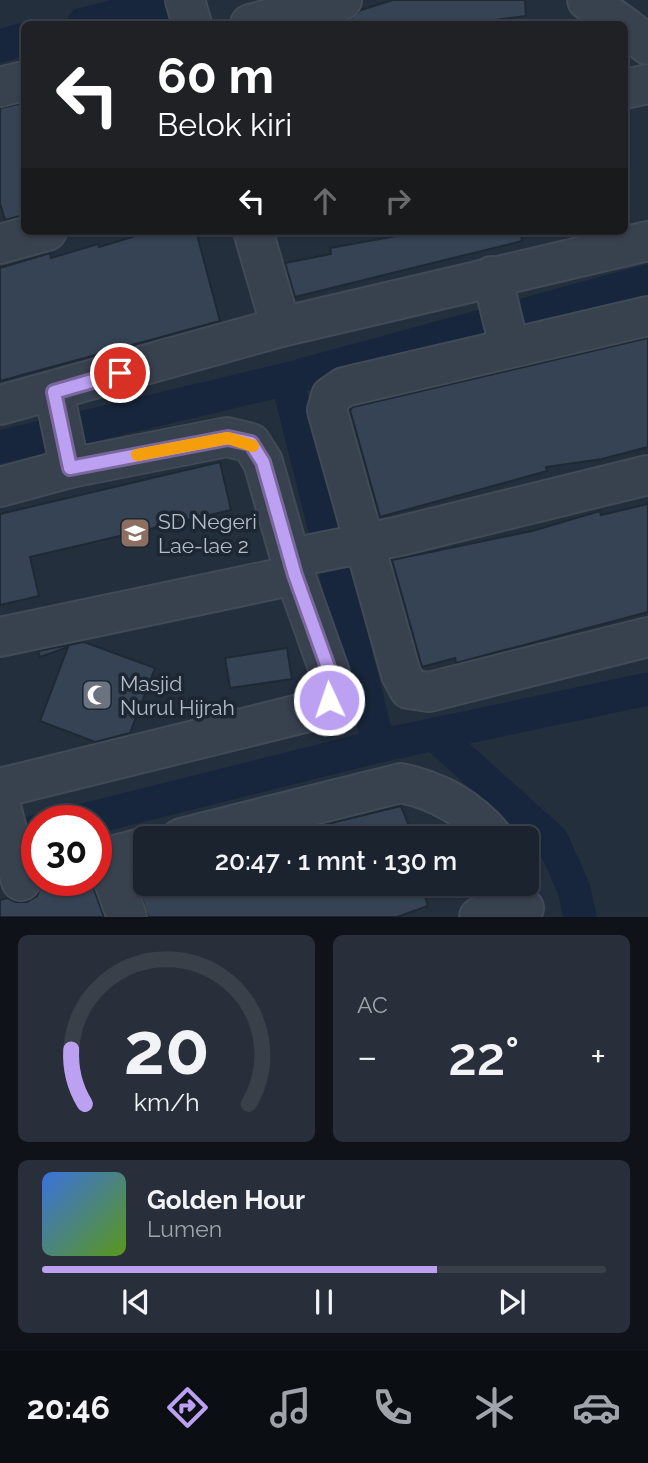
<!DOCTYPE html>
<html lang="id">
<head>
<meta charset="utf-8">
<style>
  body { margin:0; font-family:Raleway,sans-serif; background:#282f3a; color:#f1f3f6; height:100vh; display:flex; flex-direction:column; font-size:26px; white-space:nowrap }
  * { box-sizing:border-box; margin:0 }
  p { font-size:23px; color:#a0a4aa }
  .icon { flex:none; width:38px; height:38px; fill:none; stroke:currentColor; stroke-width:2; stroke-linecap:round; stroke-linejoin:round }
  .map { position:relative; height:917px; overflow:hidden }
  .drawer { display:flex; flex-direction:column; gap:18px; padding:18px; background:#0f1319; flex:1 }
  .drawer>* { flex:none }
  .banner { position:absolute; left:21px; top:21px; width:607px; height:214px; border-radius:10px; box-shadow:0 2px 5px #0004,0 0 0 2px #39404a; background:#202124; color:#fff; overflow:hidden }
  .speed { position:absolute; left:21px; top:805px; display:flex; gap:14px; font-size:35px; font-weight:700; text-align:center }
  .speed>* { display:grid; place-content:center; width:91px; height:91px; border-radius:50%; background:#1b232e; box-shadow:0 2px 5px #0004,0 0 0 2px #39404a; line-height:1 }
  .speed .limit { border:10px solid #d22; background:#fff; color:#111 }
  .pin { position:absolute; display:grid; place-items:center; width:60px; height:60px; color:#fff; margin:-30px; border:4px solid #fff; border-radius:50%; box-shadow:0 2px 7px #0007 }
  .me { position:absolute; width:77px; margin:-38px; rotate:357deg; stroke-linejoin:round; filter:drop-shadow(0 0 5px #0008) }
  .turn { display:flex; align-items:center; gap:24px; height:147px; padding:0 21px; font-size:32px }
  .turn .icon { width:91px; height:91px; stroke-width:2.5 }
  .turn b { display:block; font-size:49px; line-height:60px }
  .lanes { display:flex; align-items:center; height:66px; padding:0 21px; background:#0003; justify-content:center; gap:35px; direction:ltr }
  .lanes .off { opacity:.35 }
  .big { font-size:52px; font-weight:600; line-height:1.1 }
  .drawer .widget { flex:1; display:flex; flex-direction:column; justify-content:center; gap:10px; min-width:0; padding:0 24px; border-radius:10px; background:#282f3a }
  .drawer .dial { align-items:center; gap:0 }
  .dial svg { height:182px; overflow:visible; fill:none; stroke:#39404a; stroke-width:7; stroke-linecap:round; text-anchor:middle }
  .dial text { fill:#f1f3f6; stroke:none }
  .song { display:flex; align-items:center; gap:21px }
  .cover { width:84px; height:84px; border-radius:10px; background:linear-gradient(135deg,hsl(220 70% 55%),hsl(90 70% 35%)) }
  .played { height:7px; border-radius:4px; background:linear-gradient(90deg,#bca0f2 70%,#39404a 70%) }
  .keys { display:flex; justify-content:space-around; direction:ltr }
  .heat { display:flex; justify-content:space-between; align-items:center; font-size:38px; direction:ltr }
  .drawer .tiles { flex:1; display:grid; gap:18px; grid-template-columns:1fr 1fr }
  .widget:last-child { grid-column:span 2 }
  .trip { position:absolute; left:133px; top:826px; width:406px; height:70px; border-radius:10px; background:#1b232e; box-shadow:0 2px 5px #0004,0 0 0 2px #39404a; font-weight:600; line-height:70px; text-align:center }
  .dock { display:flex; height:112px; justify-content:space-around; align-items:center; background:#0b0e12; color:#a0a4aa }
  .dock .icon { width:49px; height:49px }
  .dock .on { color:#bca0f2 }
  .dock b { font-size:32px; color:#f1f3f6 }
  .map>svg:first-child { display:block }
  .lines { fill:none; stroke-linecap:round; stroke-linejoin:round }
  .canal { stroke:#17263c; stroke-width:33 }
  .building { fill:#364354; stroke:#1f2835; stroke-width:2 }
  .minor-casing { stroke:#414a57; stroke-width:42 }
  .minor { stroke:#38414e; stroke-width:38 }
  .route-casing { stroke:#7a689d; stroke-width:18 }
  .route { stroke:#bca0f2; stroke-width:12 }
  .slow { stroke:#f59e0b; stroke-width:12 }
  .labels { text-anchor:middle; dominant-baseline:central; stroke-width:7; stroke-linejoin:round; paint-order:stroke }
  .poi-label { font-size:21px; fill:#b4bcc9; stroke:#1d2633; text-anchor:start }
</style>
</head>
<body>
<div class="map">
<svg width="648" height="917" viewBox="0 0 648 917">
  <rect width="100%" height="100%" fill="#242f3e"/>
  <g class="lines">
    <g class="canal">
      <polyline points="83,24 179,0"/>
      <polyline points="0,46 24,39"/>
      <polyline points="287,379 379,746"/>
      <polyline points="0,447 287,379 648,281"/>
      <polyline points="434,734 552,840 574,889 580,917"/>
      <polyline points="79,821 379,746 648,689"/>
      <polyline points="0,845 37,831"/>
    </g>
  </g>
  <g class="building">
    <polygon points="393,0 525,0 526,16 464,24 335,24 348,21 361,10"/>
    <polygon points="24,103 24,215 5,220 0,203 0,108"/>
    <polygon points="152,231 196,231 220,321 0,381 0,268 50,253 51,258 98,244 99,247"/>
    <polygon points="424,231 520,231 522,241 295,297 285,263 331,254 330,248"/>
    <polygon points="648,338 648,447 602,459 546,467 547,471 380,517 350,410 353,407"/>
    <polygon points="220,462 231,510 30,557 39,596 0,605 0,514"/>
    <polygon points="648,504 648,612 456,663 455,658 422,667 392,560 532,531 600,511 601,515"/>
    <polygon points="84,642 155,668 130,733 95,742 40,721 68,647 40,657 38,651"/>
    <polygon points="287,648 292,679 230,688 225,658"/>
    <polygon points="401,806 414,838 270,838"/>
    <polygon points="145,870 145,884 430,884 432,890 423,891 428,906 397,917 148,917 134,873"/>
    <polygon points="53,880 91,881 104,917 0,917 0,900 7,898 16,902 27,902 37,896 42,884"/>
  </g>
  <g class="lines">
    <g class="minor-casing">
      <g id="minor">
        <polyline points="185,0 192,24"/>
        <polyline points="587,0 621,24"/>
        <polyline points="250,24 342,0"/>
        <polyline points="625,27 648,45"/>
        <polyline points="0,87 24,81"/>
        <polyline points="625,89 648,84"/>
        <polyline points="0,244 47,231"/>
        <polyline points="492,276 509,346"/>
        <polyline points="648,316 344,387 331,396 327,410 401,674 409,689 429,692 648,637"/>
        <polyline points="281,327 648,241"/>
        <polyline points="54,392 70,468"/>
        <polyline points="0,405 281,327 253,231"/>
        <polyline points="0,487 70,468 227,437 251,443 263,462 295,575 330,673 329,700 316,710 0,788"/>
        <polyline points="291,558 400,536 648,475"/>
        <polyline points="0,637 295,575"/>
        <polyline points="0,803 21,881"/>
        <path d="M181,838L401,783C439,791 470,809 494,838"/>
        <polyline points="105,857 127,917"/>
        <polyline points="96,860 145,847"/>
        <polyline points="479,917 524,908"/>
      </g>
    </g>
    <use href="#minor" class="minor"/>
  </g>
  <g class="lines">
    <g class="route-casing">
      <polyline id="route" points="120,373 54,392 70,468 228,438 251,443 263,462 295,575 330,673 329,700"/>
    </g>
    <use href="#route" class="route"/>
    <polyline class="slow" points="137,455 228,438 253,446"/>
  </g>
  <defs>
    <g id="school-square" transform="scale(1.575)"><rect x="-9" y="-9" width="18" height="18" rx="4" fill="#8d6e63" stroke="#1d2633"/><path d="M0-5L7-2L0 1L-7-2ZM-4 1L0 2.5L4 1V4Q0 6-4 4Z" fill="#fff"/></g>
    <g id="mosque-square" transform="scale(1.575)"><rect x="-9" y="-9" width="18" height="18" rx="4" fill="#6b7280" stroke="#1d2633"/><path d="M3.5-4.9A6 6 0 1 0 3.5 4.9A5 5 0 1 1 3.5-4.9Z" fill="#fff"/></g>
  </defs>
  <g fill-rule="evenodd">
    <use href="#school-square" x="135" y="533"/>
    <use href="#mosque-square" x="97" y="695"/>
  </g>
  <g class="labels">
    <g class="poi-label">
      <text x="158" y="521">SD Negeri<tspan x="158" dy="24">Lae-lae 2</tspan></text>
      <text x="120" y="683">Masjid<tspan x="120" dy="24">Nurul Hijrah</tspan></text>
    </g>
  </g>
</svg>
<div class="speed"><div class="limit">30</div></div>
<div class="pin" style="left:120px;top:373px;background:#d93025"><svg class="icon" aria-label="arrive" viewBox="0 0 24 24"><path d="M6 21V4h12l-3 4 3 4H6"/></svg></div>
<svg class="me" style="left:329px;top:700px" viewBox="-20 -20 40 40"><circle r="17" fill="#bca0f2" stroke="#fff" stroke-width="3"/><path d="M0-11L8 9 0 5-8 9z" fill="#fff"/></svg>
<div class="trip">20:47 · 1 mnt · 130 m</div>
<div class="banner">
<div class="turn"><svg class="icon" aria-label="left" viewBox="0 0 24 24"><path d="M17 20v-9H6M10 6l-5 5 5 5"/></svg><div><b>60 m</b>Belok kiri</div></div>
<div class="lanes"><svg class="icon" aria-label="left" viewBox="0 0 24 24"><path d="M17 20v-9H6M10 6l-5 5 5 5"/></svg><svg class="icon off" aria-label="ahead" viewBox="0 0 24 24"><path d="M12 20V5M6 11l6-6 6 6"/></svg><svg class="icon off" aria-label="right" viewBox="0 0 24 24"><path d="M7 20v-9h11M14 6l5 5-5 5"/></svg></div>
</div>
</div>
<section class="drawer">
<div class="tiles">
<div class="widget dial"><svg viewBox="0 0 100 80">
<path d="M14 69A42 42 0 1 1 86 69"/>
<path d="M14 69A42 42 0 0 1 8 45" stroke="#bca0f2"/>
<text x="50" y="56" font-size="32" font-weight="700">20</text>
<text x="50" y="72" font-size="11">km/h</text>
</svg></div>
<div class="widget"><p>AC</p>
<div class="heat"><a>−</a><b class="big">22°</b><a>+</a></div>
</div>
<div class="widget">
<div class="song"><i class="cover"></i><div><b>Golden Hour</b><p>Lumen</p></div></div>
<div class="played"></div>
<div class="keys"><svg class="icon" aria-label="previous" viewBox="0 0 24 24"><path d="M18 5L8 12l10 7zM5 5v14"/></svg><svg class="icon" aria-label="pause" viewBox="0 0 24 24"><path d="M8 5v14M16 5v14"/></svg><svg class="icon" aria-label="next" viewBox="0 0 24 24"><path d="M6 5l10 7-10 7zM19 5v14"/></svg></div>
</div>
</div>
</section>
<nav class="dock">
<b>20:46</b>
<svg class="icon on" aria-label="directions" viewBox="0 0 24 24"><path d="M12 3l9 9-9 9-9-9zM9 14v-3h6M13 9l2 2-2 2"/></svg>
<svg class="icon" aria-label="music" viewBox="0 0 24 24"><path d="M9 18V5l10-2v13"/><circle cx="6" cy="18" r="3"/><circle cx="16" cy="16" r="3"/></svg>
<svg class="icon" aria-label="phone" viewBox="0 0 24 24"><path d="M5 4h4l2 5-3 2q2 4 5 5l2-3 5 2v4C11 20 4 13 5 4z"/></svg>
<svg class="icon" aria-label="climate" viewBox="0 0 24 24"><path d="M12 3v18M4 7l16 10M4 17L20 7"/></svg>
<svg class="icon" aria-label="car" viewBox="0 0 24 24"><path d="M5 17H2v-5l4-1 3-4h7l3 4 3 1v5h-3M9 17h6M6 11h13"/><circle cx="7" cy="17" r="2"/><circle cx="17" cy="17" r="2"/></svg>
</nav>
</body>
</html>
